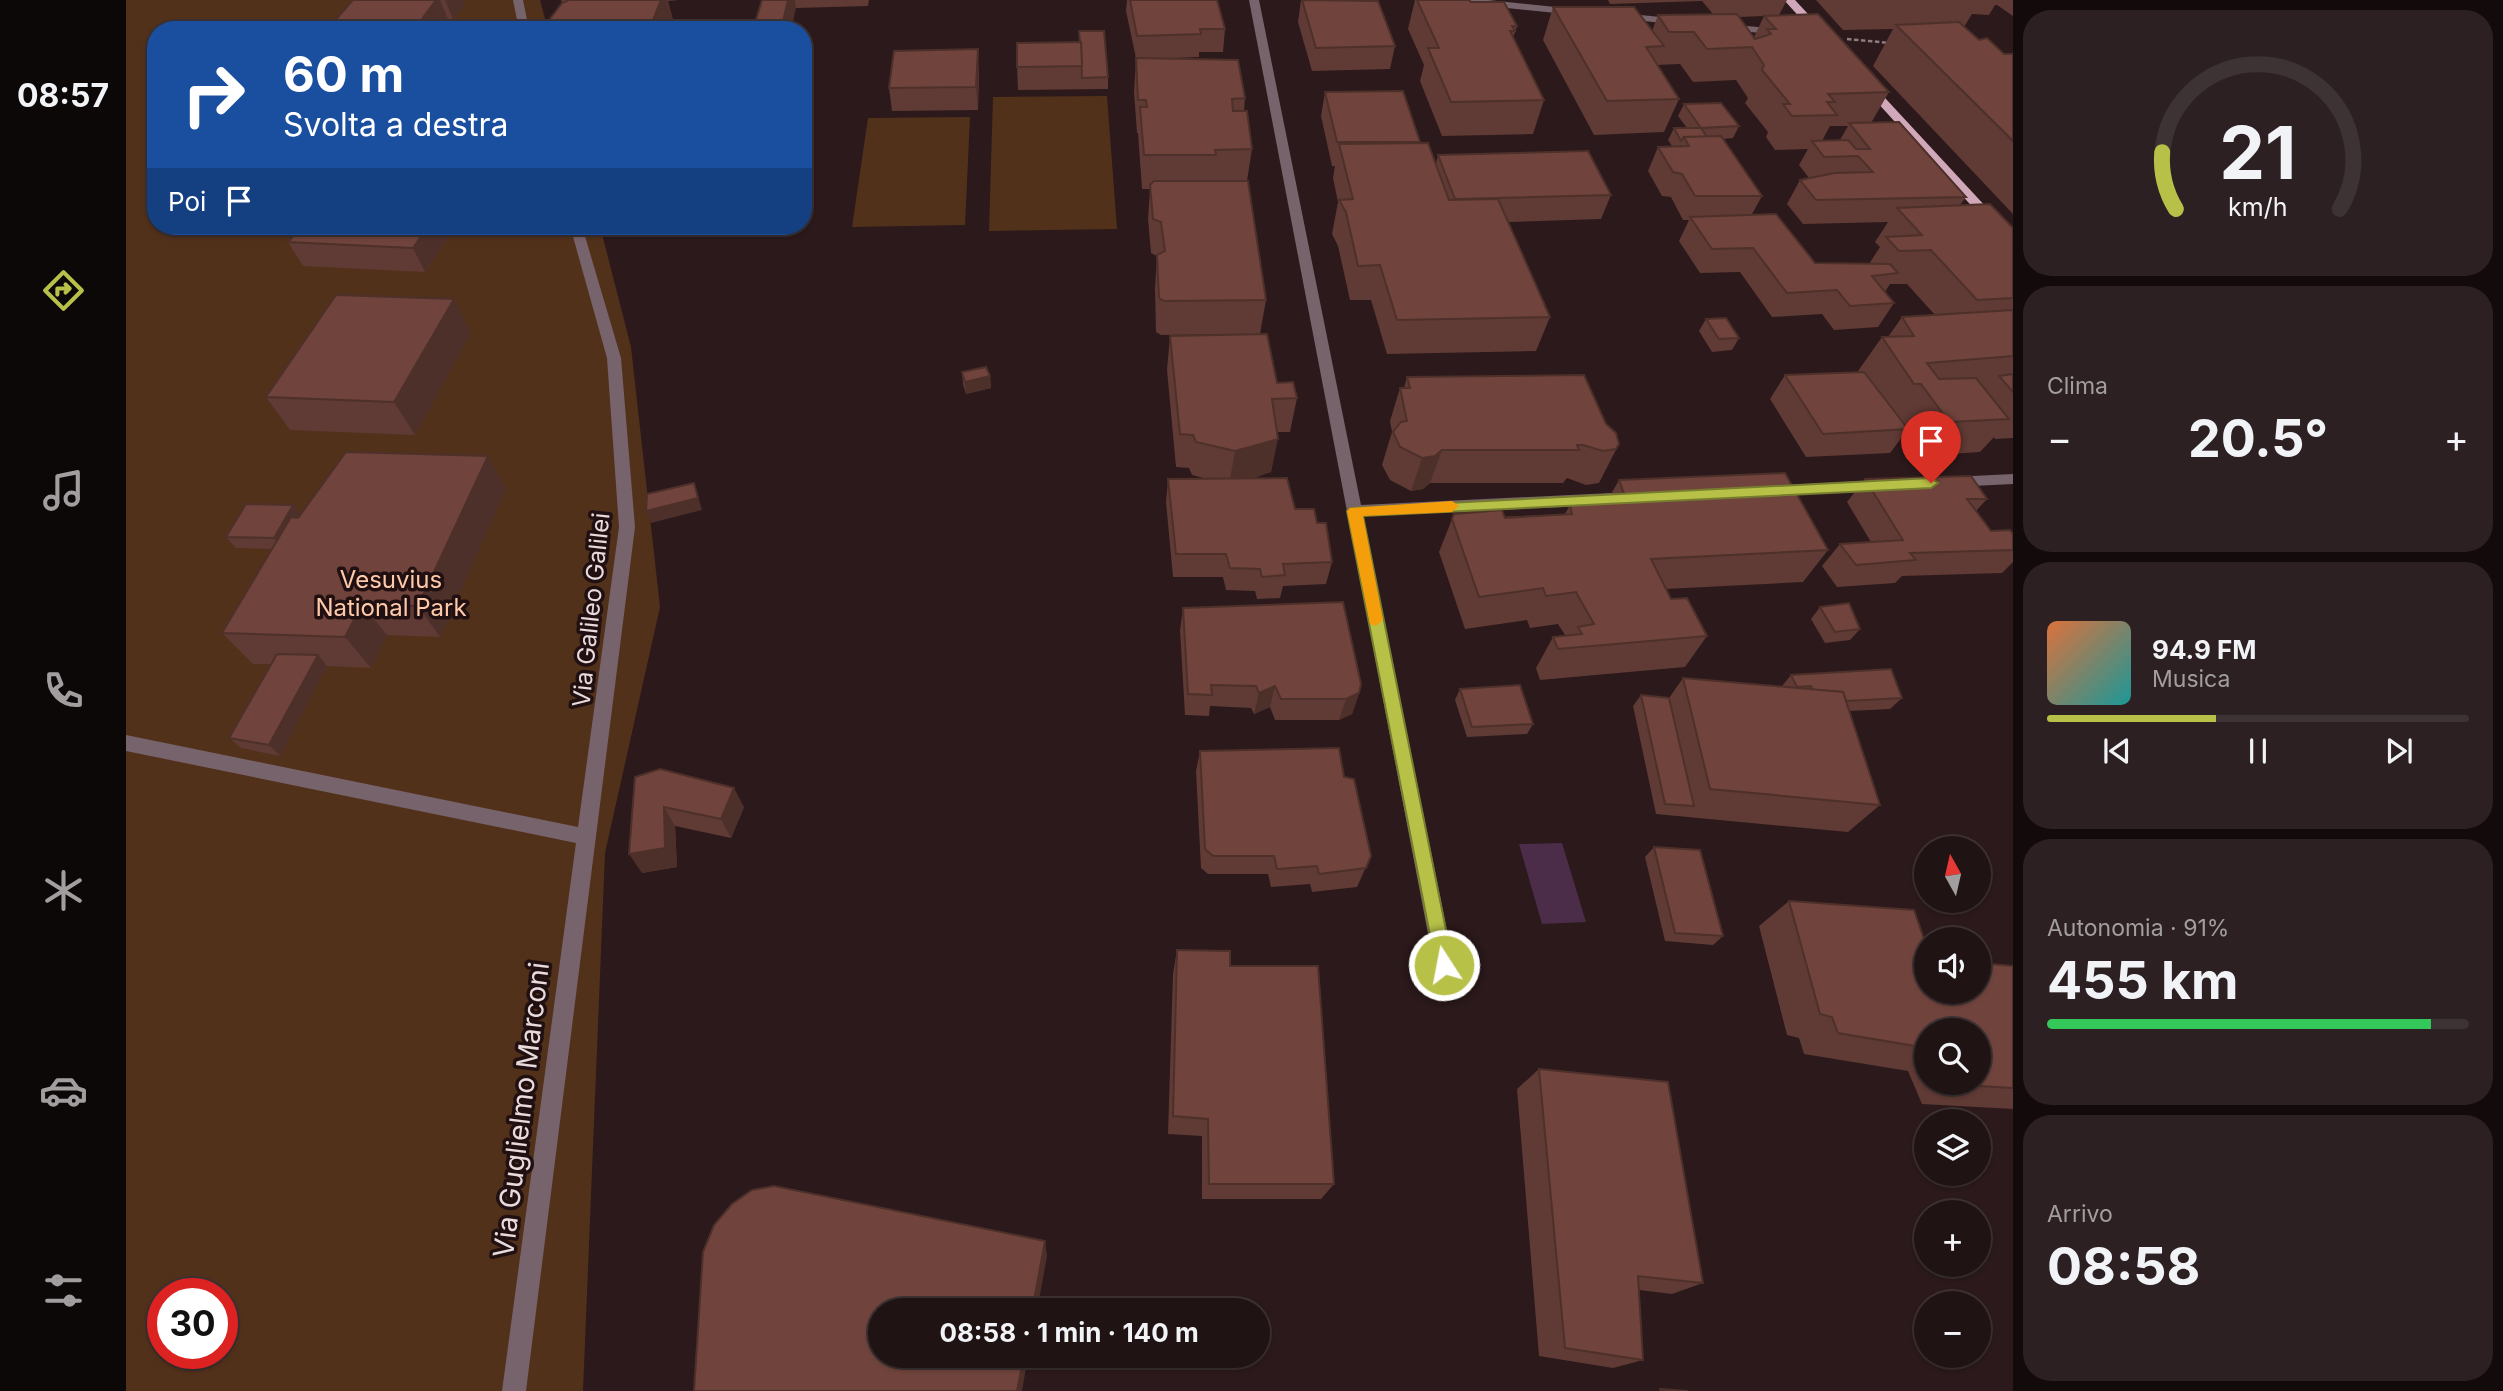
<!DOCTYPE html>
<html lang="it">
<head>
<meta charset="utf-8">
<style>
  body { margin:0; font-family:Inter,sans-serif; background:#2d2022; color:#f1f3f6; height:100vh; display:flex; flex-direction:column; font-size:26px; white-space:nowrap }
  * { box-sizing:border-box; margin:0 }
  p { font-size:23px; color:#a29ea0 }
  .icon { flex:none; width:38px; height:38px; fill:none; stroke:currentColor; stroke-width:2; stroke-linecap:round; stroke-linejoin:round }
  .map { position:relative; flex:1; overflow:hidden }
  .drawer { display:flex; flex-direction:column; gap:10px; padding:10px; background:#120a0b; width:490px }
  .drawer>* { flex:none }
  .guide { position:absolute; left:21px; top:21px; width:665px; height:214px; border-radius:28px; box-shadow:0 2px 5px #0004,0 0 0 2px #3d3234; background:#1a4fa0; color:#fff; overflow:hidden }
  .needle { width:46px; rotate:352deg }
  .controls { position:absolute; left:1788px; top:836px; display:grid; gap:14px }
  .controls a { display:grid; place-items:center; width:77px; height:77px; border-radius:50%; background:#201314; box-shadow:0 2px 5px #0004,0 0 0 2px #3d3234; font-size:35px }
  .speed { position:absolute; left:21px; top:1278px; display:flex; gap:14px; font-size:35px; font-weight:700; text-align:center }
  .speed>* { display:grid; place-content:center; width:91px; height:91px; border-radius:50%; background:#201314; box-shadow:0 2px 5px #0004,0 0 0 2px #3d3234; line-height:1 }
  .speed .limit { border:10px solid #d22; background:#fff; color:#111 }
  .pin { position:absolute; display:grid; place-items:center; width:60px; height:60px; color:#fff; margin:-72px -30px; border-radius:50% 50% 50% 0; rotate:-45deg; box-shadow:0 0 7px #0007 }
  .pin .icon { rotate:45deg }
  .me { position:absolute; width:77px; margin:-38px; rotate:349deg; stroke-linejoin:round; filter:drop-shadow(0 0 5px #0008) }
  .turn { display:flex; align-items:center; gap:24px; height:147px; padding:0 21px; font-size:32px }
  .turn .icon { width:91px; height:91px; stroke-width:2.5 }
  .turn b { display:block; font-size:49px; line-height:60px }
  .then { display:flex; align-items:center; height:66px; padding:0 21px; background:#0003; gap:14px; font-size:26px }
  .big { font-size:52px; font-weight:700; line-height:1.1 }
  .drawer .tile { flex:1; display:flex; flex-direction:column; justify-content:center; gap:10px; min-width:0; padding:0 24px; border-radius:28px; background:#2d2022 }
  .drawer .dial { align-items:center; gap:0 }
  .dial svg { height:182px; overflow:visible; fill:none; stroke:#3d3234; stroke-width:7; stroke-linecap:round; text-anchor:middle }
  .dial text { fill:#f1f3f6; stroke:none }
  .song { display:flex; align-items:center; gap:21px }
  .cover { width:84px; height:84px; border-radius:10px; background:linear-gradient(135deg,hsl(20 70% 55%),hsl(180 70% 35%)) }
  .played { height:7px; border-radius:4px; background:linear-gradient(90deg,#b7c148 40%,#3d3234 40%) }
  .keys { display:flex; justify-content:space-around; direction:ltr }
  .heat { display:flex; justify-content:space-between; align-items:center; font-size:38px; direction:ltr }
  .charge { height:10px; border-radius:5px; background:linear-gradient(90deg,#34c759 91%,#3d3234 0) }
  .trip { position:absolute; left:742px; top:1298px; width:402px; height:70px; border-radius:35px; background:#201314; box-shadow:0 2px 5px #0004,0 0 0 2px #3d3234; font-weight:700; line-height:70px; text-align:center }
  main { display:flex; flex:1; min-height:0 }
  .menu { display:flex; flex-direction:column; width:126px; justify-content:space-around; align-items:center; background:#0d0808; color:#a29ea0 }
  .menu .icon { width:49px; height:49px }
  .menu .active { color:#b7c148 }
  .menu b { font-size:32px; color:#f1f3f6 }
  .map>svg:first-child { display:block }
  .green { fill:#52311b; fill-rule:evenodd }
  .water { fill:#4c2d49 }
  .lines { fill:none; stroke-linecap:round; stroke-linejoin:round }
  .path { stroke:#8d7d7e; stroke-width:2.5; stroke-dasharray:4.5 2.5; stroke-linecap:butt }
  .minor { fill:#77636b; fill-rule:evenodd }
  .major { fill:#d1a8b9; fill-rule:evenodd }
  .wall { fill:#603a34; fill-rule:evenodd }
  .shaded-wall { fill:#4e302a }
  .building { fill:#70443c; stroke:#4e302a; stroke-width:2 }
  .route { fill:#b7c148; stroke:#777d2f; stroke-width:2 }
  .slow { fill:#f59e0b }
  .labels { text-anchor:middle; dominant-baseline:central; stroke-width:7; stroke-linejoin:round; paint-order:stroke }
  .park-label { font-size:24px; fill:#ffcaaa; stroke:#211012 }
  .street-label { font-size:24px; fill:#e9dbdc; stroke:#211012 }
  .near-street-label { font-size:28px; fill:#e9dbdc; stroke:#211012 }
</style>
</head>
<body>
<main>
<nav class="menu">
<b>08:57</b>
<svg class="icon active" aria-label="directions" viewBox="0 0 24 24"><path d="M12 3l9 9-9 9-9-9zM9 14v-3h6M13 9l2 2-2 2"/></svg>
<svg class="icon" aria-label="music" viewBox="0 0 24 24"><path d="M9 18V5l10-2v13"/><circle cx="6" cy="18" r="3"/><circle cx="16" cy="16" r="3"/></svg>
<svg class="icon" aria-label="phone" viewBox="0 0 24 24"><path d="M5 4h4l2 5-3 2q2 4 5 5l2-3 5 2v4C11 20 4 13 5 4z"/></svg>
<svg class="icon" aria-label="climate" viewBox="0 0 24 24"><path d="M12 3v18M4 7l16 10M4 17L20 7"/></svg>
<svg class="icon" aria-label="car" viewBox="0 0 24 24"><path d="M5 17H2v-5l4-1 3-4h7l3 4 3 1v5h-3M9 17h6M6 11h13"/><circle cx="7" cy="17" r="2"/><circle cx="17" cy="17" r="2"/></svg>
<svg class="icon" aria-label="filters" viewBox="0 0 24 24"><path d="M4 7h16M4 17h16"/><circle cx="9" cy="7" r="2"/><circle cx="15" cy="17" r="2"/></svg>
</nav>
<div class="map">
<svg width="1887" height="1391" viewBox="0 0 1887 1391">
  <rect width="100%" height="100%" fill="#2b191b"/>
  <g class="green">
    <path d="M0,0H414L422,30H30V226H474L505,347L534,607L479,853L457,1391H0ZM37,1293H96V1353H37Z"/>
    <polygon points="981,96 991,229 863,231 867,97"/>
    <polygon points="844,117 839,225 726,227 742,118"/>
  </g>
  <polygon class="water" points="1436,843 1460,922 1416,924 1393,844"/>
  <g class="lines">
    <polyline class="path" points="1721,39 1764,43"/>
    <g class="minor">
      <polygon points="387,0 397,0 403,30 393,30"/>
      <polygon points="1123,0 1133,0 1235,505 1505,492 1513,498 1505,504 1237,516 1328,965 1325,972 1318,975 1311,972 1308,965"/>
      <polygon points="1327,0 1362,0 1449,9 1454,12 1449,15 1332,3"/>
      <polygon points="1495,13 1554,19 1559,22 1554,25 1491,18 1491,14"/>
      <polygon points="1599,24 1655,29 1660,32 1655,35 1595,29 1595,25"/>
      <polygon points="444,226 456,226 495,358 509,527 400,1391 376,1391 450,843 0,751 0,735 452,827 493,527 481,358"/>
      <polygon points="1887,474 1887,484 1826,487 1818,482 1826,477"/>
      <polygon points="1756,480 1764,485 1756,490 1644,496 1636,491 1644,486"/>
    </g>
    <g class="major">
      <polygon points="1658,0 1669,0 1695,28 1695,32 1687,32"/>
      <polygon points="1739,85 1747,85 1887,236 1887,248 1883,247 1739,89"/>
    </g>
  </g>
  <g class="wall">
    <polygon points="227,0 337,0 339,4 327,20 322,19 315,30 208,30 206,24"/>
    <polygon points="435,0 553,0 542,1 548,24 545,30 427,30 436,3"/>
    <polygon points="636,0 743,0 742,6 670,8"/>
    <polygon points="1001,0 1091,0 1099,29 1097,52 1073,52 1073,57 1024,59 1119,98 1118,111 1126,149 1121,181 1140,300 1134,334 1035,335 1030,332 1029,289 1031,256 1025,253 1022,219 1024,189 1016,189 1012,133 1011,133 1008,92 1010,58 1000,11"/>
    <polygon points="1175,0 1269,46 1264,69 1186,71 1172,22"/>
    <polygon points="1289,0 1343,0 1345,2 1391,26 1387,38 1418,100 1407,134 1316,136 1294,81 1298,65 1282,29"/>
    <path d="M1482,0H1661L1653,15L1763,92L1745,123L1840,197L1834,205L1887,228V438L1869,439L1868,437L1854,452L1796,456L1780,432L1764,453L1680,457L1644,399L1659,375L1732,372V371L1756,337H1762L1776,317L1809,315L1781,284H1764L1759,292L1768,303L1752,327L1708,330L1696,314L1646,317L1614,272L1574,273L1553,241L1563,220H1557L1545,197L1536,196L1522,171L1532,147L1546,146L1542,140L1548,128H1561L1552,116L1558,104L1613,126L1607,138L1597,139L1636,196L1626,214L1689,263L1743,264L1754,247L1749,242L1762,222L1677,224L1661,204L1674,180L1683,178L1673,165L1682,149L1649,150L1640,137L1642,132L1619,103L1622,98L1610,80L1567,82L1554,64L1531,65L1553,99L1538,132L1468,135L1417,40L1427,7L1526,31L1532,15L1587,14L1576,1L1484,4ZM1638,16L1628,37L1613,17ZM1704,126H1722L1714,140L1696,141Z"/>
    <polygon points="1690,0 1887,0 1887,16 1871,5 1869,5 1863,15 1846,14 1838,27 1853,40 1878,54 1887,54 1887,214 1747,66 1767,29 1717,30"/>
    <polygon points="953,31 982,77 982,89 892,90 891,67 953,42"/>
    <polygon points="853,72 852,110 766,111 763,88"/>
    <polygon points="1199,92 1294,143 1310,164 1312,155 1485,195 1475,219 1382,222 1424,317 1410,351 1261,354 1245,300 1224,300 1212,246 1206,234 1212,202 1207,178 1209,166 1206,166 1195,116"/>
    <polygon points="330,226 299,272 177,266 162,242"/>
    <polygon points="328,299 345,333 289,435 164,430 140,397"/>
    <polygon points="1580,319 1613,338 1606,350 1586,352 1573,331"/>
    <polygon points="1044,336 1151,383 1171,398 1164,432 1151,432 1145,472 1124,479 1191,523 1206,562 1200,584 1157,586 1154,598 1131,599 1129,591 1100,590 1097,577 1047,577 1040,502 1042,479 1081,479 1066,475 1063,468 1050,467 1041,370"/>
    <polygon points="836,372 864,376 865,388 840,394 837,384"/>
    <polygon points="1281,377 1480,424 1493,444 1473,483 1460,485 1441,478 1437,483 1304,483 1297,489 1285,491 1264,480 1256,465 1266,432 1264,421 1274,388 1278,388"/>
    <polygon points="1739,479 1861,499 1850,511 1865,531 1887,534 1887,562 1876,573 1776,576 1769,583 1711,587 1696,566 1714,544 1745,542 1721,502"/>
    <polygon points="1493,480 1702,550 1677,582 1540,589 1545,599 1581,636 1559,667 1414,680 1410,668 1427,637 1439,635 1432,624 1404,628 1401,620 1339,629 1313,552 1326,519 1439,514 1444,505 1480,503"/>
    <polygon points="380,489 314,637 261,635 245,668 201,666 154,756 115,748 103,738 145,664 127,664 96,633 146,549 110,548 100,537 167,505 174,514"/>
    <polygon points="1694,607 1734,629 1724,640 1699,643 1685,619"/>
    <polygon points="1057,608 1233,693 1226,714 1213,720 1149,720 1144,707 1128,714 1125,708 1084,706 1083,716 1059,715 1054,630"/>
    <polygon points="1665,675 1776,698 1764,709 1723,711 1754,805 1722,832 1530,814 1507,706 1515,695 1543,698 1557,678 1656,687 1656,686"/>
    <polygon points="1334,689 1407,724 1401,734 1341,737 1329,700"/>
    <polygon points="1074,751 1218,777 1245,856 1231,887 1186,892 1184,884 1145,887 1142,874 1082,874 1075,868 1070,771"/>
    <polygon points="509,777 618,807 605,838 549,826 551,867 516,873"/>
    <polygon points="1528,847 1597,936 1587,945 1539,941 1519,857"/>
    <path d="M1663,901L1801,992L1887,966V1109L1796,1104L1782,1071L1678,1054L1673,1038L1661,1035L1633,926ZM1801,1031L1853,1083H1801Z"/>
    <polygon points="1051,950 1104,966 1208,1184 1195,1199 1076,1199 1076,1136 1042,1134 1047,974"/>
    <polygon points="1413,1069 1577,1283 1546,1294 1513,1290 1517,1360 1487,1368 1413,1356 1391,1089"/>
  </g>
  <g class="shaded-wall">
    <polygon points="310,0 314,0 322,19 315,30 291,30 290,27"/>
    <polygon points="319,0 337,0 339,4 327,20"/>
    <polygon points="535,0 541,0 548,24 545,30 523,30"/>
    <polygon points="662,0 669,0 670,8 665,30 655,30"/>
    <polygon points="852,49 853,72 852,110 850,87"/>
    <polygon points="302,226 330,226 299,272 287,248"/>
    <polygon points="328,299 345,333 289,435 268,402"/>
    <polygon points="864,376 865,388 840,394 839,382"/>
    <polygon points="1152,439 1145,472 1103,485 1109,451"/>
    <polygon points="1316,450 1304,483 1297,489 1285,491 1296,458"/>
    <polygon points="362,456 380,489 314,637 292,606"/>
    <polygon points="568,483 576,510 525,523 520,511"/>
    <polygon points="167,505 177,517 158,550 148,538"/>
    <polygon points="236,604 261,635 245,668 219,637"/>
    <polygon points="192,655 201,666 154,756 143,745"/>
    <polygon points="1149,686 1144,707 1128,714 1133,693"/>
    <polygon points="1233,693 1226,714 1213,720 1220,699"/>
    <polygon points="608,788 618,807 605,838 595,819"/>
    <polygon points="538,807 549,826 551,867 516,873 503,854"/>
    <polygon points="919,1241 921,1256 911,1311 906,1311"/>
    <polygon points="898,1356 902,1356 896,1391 891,1391"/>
  </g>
  <g class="building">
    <polygon points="227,0 310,0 290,27 206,24"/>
    <polygon points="443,0 535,0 523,30 427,30 424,19 436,3"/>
    <polygon points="636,0 662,0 655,30 627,30"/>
    <polygon points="1004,0 1091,0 1099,29 1074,29 1075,34 1011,36"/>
    <polygon points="1176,0 1252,1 1269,46 1190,48"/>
    <polygon points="1291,0 1343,0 1345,2 1378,2 1391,26 1386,26 1389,31 1384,31 1418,100 1325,102 1302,48 1313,48"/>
    <polygon points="1427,7 1508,7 1538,46 1520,47 1553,99 1481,101"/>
    <polygon points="1611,14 1629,39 1645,34 1641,29 1650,29 1638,16 1692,14 1763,92 1702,94 1709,102 1701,102 1711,115 1666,116 1657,104 1664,104 1636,70 1638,65 1626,47 1581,49 1568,32 1543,32 1532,15"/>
    <polygon points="1833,22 1853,40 1861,38 1878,54 1887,54 1887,141 1770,25"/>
    <polygon points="953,31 978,31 982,77 956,78 955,42 954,42"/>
    <polygon points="955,42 956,66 891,67 891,43"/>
    <polygon points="852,49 850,87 763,88 768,51"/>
    <polygon points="1010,58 1112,60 1119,98 1106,99 1107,111 1121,111 1126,149 1089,150 1090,155 1018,155 1014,107 1021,107 1020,100 1012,100"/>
    <polygon points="1277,91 1294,142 1211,142 1199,92"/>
    <polygon points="1595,103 1613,126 1575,128 1581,137 1558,137 1555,141 1548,128 1575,128 1558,104"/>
    <polygon points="1773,122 1840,197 1690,200 1674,180 1709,173 1747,172 1732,156 1698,157 1686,141 1722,140 1730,149 1744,149 1723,123"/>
    <polygon points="1595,136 1636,196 1569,196 1556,174 1547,172 1532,147 1563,146 1558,137"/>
    <polygon points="1302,143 1323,200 1372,199 1424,317 1271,320 1254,265 1232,266 1220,212 1213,200 1227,199 1213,144"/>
    <polygon points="1462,151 1485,195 1329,199 1312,155"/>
    <polygon points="1028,181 1122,181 1140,300 1038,301 1033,298 1031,255 1039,251 1035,222 1027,219 1024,185"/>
    <polygon points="1864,204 1887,228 1887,298 1851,300 1805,250 1773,251 1760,237 1796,235 1771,208"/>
    <polygon points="1650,214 1689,263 1764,264 1772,273 1746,276 1768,303 1724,306 1711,290 1661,293 1627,248 1586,249 1564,217"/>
    <polygon points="176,226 302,226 287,248 162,242"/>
    <polygon points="210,295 328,299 268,402 140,397"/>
    <polygon points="1887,310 1887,356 1801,363 1813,379 1850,378 1883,419 1823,422 1795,384 1788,384 1756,337 1788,336 1776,317"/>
    <polygon points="1600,318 1613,338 1593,339 1580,319"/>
    <polygon points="1141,334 1151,383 1167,382 1171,398 1146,399 1152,439 1109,451 1070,442 1067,435 1054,434 1044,336"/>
    <polygon points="860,367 864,376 839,382 836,372"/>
    <polygon points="1738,372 1782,429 1697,434 1659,375"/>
    <polygon points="1887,374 1887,392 1873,376"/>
    <polygon points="1458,375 1480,424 1490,433 1493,444 1490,449 1477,451 1457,445 1451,445 1453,450 1316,450 1309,456 1296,458 1274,447 1267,432 1275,422 1281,421 1274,388 1284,388 1281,377"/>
    <polygon points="220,452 362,456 292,606 236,604 219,637 96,633 165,517 172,518"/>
    <polygon points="1659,473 1702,550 1525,559 1545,599 1561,598 1581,636 1432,649 1427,637 1456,634 1452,627 1468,624 1450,592 1420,596 1417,588 1353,597 1326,519 1328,514 1376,510 1379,518 1446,514 1444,505 1501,502 1493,480"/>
    <polygon points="1845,476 1861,499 1841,499 1865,531 1884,530 1887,534 1887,550 1784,553 1790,560 1730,565 1714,544 1777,540 1739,479"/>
    <polygon points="1161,478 1169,509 1188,509 1191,523 1200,523 1206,562 1157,564 1159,575 1136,577 1134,569 1104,568 1100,554 1050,554 1042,479"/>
    <polygon points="568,483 572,498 520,511 521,494"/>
    <polygon points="120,504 167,505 148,538 100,537"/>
    <polygon points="1217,602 1235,684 1233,693 1220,699 1155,699 1149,686 1133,693 1130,686 1085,685 1086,695 1062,694 1057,608"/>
    <polygon points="1723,603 1734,629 1709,632 1694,607"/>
    <polygon points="151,654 192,655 143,745 103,738"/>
    <polygon points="1765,669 1776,698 1720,701 1717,692 1687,690 1685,686 1671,687 1665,675"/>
    <polygon points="1557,678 1717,692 1754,805 1584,789"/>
    <polygon points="1394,685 1407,724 1346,727 1334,689"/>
    <polygon points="1515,695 1543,698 1568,806 1539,804"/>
    <polygon points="1213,748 1218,777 1228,779 1245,856 1240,868 1193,874 1191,866 1151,869 1148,856 1087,856 1079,849 1074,751"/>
    <polygon points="534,769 608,788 595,819 538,807 539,848 503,854 509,777"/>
    <polygon points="1528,847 1574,850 1597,936 1549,933"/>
    <polygon points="1663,901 1788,910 1801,948 1801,992 1853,992 1853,963 1887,966 1887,1088 1836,1085 1836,1083 1853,1083 1853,1031 1801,1031 1801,1048 1712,1033 1706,1017 1694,1014"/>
    <polygon points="1051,950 1104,951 1104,966 1192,966 1208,1184 1083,1184 1082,1119 1047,1116"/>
    <polygon points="1413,1069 1542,1082 1577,1283 1512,1276 1517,1360 1439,1348"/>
    <polygon points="648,1186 919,1241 906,1311 754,1311 754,1356 898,1356 891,1391 568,1391 577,1252 588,1225 606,1204 626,1190"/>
    <polygon points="1534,1389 1562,1391 1535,1391"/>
  </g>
  <polygon class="route" points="1805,478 1812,483 1805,488 1237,516 1327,965 1324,971 1318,974 1311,971 1221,511 1224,508"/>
  <polygon class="slow" points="1326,501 1333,506 1326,512 1237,516 1257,620 1250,626 1244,624 1221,511 1224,508"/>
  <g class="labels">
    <g class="park-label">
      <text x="265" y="579">Vesuvius<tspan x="265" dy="28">National Park</tspan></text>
    </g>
    <g class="street-label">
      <text transform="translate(465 610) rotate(-84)">Via Galileo Galilei</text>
    </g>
    <g class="near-street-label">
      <text transform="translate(395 1110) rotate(-83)">Via Guglielmo Marconi</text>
    </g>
  </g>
</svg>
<div class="controls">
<a><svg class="needle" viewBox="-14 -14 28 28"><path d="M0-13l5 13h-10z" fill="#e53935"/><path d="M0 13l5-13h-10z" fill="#a29ea0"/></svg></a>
<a><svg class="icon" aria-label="sound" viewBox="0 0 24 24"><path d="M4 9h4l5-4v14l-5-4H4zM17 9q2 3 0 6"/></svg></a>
<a><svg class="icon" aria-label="search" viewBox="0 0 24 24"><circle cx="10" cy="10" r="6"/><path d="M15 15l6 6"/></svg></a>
<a><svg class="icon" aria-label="layers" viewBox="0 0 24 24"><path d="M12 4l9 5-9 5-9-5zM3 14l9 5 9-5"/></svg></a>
<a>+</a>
<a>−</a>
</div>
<div class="speed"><div class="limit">30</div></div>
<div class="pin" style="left:1805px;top:483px;background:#d93025"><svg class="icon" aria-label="arrive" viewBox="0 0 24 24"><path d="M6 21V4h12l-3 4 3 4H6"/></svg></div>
<svg class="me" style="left:1318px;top:965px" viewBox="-20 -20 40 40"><circle r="17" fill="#b7c148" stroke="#fff" stroke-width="3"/><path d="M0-11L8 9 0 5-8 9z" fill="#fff"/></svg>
<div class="trip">08:58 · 1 min · 140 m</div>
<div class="guide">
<div class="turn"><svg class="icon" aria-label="right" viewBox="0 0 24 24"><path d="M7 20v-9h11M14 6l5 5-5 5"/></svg><div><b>60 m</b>Svolta a destra</div></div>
<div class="then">Poi<svg class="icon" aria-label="arrive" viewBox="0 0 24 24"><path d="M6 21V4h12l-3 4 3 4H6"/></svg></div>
</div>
</div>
<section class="drawer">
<div class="tile dial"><svg viewBox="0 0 100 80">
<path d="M14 69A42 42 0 1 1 86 69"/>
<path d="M14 69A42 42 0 0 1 8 44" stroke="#b7c148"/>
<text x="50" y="56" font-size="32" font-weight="700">21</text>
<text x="50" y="72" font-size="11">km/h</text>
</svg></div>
<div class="tile"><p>Clima</p>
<div class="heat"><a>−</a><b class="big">20.5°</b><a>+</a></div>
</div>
<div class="tile">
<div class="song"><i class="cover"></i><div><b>94.9 FM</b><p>Musica</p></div></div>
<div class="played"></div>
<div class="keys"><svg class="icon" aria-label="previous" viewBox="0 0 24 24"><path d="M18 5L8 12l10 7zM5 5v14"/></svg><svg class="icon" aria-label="pause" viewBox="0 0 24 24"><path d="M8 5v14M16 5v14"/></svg><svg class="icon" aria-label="next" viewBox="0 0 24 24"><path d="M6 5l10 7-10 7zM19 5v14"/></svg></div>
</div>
<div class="tile"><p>Autonomia · 91%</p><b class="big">455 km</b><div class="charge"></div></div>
<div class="tile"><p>Arrivo</p><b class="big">08:58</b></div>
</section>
</main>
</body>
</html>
